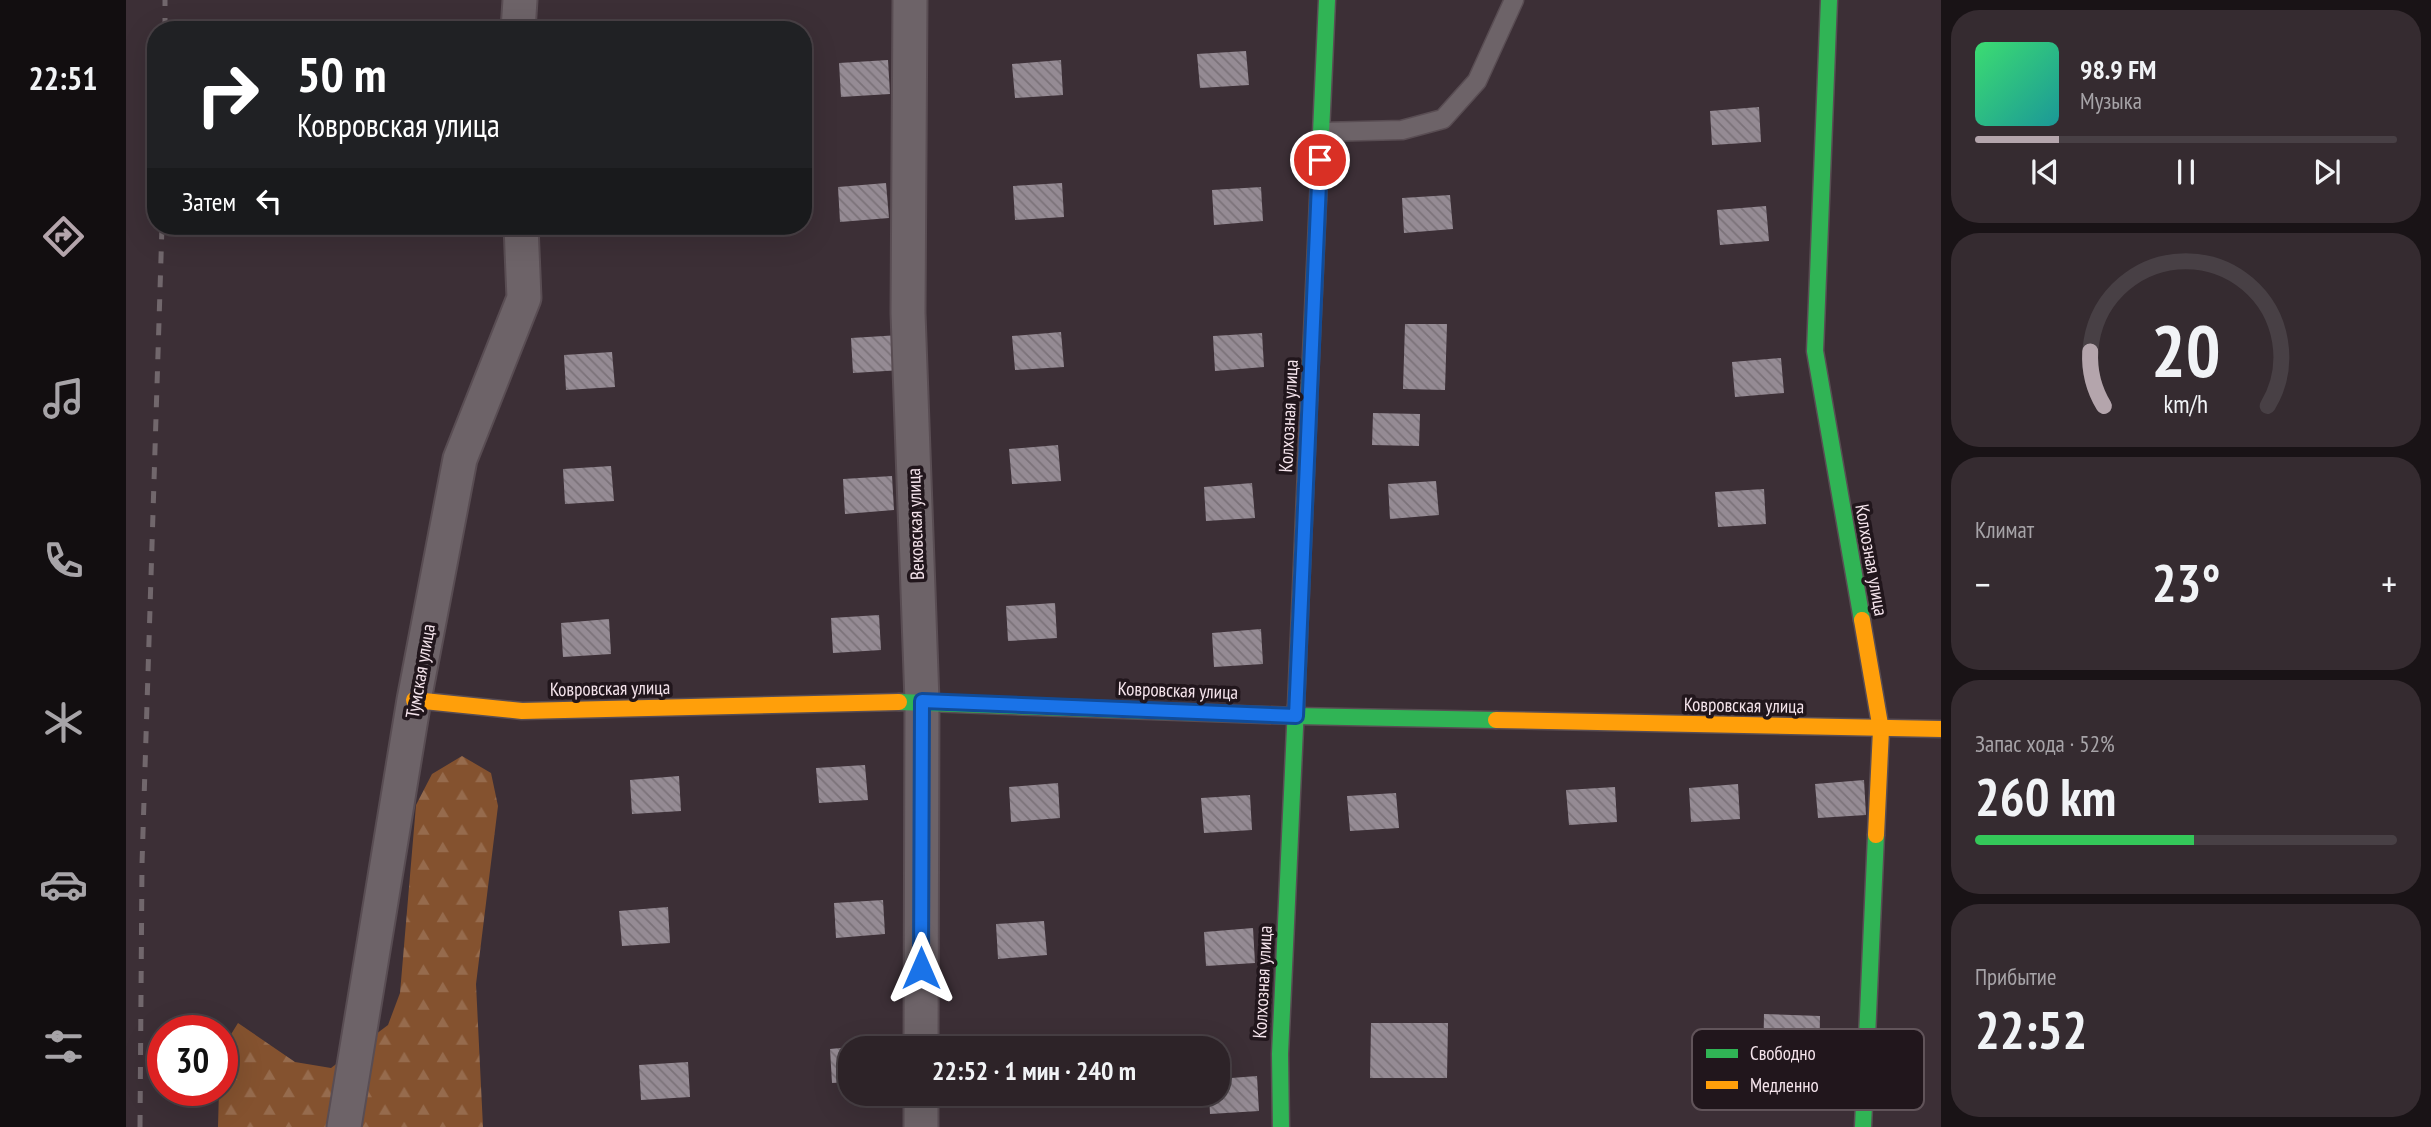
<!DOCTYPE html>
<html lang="ru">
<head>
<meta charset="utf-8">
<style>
  body { margin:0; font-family:"PT Sans Narrow",sans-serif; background:#352b30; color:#f1f3f6; height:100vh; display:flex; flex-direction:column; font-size:26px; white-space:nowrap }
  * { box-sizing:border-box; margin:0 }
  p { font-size:23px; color:#a7a4a8 }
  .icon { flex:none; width:38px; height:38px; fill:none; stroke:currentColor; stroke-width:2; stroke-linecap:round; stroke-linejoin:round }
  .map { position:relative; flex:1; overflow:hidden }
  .details { display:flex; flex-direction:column; gap:10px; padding:10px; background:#191316; width:490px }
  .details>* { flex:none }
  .hud { position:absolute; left:21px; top:21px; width:665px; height:214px; border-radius:28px; box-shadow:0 7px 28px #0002,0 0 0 2px #484045; background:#202124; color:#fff; overflow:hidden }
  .speed { position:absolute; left:21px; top:1015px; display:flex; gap:14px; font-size:35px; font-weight:700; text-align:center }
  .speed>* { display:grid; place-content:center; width:91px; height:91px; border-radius:50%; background:#2d2328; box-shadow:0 7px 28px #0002,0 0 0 2px #484045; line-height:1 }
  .speed .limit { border:10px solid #d22; background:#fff; color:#111 }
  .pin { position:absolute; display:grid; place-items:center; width:60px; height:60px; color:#fff; margin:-30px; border:4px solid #fff; border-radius:50%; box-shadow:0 2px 7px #0007 }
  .me { position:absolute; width:77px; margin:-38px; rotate:0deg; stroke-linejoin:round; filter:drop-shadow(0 0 5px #0008) }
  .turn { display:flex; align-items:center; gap:24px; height:147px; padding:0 35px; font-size:32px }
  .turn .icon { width:91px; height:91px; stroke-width:2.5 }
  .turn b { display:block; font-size:49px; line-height:60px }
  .then { display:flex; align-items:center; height:66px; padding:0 35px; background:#0003; gap:14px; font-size:26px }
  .big { font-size:52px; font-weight:800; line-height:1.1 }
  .details .widget { flex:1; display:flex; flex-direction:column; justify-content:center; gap:10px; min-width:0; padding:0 24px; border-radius:28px; background:#352b30 }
  .details .dial { align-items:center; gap:0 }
  .dial svg { height:182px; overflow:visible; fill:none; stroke:#484045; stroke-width:7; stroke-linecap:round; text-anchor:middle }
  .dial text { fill:#f1f3f6; stroke:none }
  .song { display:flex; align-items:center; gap:21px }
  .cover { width:84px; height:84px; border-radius:10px; background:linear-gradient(135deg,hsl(140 70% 55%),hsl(180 70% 35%)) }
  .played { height:7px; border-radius:4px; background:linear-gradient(90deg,#b4a5ac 20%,#484045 20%) }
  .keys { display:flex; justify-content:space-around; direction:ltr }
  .heat { display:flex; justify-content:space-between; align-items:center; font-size:38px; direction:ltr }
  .charge { height:10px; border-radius:5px; background:linear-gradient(90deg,#34c759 52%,#484045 0) }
  .trip { position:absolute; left:712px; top:1036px; width:392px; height:70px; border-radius:28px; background:#2d2328; box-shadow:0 7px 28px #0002,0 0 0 2px #484045; font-weight:800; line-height:70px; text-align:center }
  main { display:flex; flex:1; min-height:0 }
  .menu { display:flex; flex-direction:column; width:126px; justify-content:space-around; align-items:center; background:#120e10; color:#a7a4a8 }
  .menu .icon { width:49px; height:49px }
  .menu .current { color:#b4a5ac }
  .menu b { font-size:32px; color:#f1f3f6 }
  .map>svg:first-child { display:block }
  .forest { fill:url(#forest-firs) }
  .building { fill:url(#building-back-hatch) }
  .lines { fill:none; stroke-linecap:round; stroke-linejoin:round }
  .lane-casing { stroke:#594d53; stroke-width:21 }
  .street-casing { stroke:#594d53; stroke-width:37 }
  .fast-casing { stroke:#594d53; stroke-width:19 }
  .slow-casing { stroke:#594d53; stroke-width:19 }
  .lane { stroke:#6d6368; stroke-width:18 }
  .street { stroke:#6d6368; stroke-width:33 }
  .fast { stroke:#30b455; stroke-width:16 }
  .slow { stroke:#ff9f0a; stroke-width:16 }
  .rail { stroke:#71676c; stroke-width:5; stroke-dasharray:12 12; stroke-linecap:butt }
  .route-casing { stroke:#114b97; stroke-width:18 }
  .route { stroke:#1a73e8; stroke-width:12 }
  .labels { text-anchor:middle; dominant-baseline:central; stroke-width:7; stroke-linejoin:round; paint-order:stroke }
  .street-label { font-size:19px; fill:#f5e4ec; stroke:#21161c }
  .key { fill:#21161c; stroke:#61545a; stroke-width:2 }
  .key-label { font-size:19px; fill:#f5e4ec }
</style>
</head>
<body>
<main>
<nav class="menu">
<b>22:51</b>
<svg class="icon current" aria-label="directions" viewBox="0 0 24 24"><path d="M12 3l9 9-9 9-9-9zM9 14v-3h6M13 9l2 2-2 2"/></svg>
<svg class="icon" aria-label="music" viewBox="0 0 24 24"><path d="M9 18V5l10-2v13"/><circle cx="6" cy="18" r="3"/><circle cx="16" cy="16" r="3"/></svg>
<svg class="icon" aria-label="phone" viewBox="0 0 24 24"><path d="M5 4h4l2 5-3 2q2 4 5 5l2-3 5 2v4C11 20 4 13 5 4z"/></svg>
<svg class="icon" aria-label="climate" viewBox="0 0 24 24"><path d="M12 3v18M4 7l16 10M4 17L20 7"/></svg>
<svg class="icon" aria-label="car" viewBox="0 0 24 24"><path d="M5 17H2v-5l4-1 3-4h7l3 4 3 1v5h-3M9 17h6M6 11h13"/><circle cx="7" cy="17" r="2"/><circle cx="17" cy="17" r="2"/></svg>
<svg class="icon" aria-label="filters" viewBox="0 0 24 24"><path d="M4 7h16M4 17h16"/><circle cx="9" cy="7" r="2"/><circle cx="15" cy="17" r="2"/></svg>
</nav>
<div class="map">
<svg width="1815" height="1127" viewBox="0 0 1815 1127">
  <defs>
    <pattern id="forest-firs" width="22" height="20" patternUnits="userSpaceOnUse" patternTransform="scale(1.75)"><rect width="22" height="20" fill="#84522f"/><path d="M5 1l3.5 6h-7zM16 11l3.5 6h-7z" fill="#966b4d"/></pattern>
    <pattern id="building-back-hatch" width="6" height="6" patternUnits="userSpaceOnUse" patternTransform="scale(1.75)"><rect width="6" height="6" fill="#958b94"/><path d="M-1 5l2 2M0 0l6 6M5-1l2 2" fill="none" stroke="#7b7279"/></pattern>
  </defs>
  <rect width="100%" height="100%" fill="#3c2f36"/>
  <polygon class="forest" points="336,756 365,773 372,806 350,984 357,1127 92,1127 93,1090 96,1090 96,1049 112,1023 169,1062 205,1068 262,1025 274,993 290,805 306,774"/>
  <g class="building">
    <polygon points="1120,51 1123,85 1074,88 1071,54"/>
    <polygon points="762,60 764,94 715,97 713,63"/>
    <polygon points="935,60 937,95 889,98 886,64"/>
    <polygon points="1633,107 1635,142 1586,145 1584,111"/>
    <polygon points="760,183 763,218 714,222 712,187"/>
    <polygon points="936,183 938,217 889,220 887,186"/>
    <polygon points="1135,187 1137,221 1088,225 1086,190"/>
    <polygon points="1324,195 1327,229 1278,233 1276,198"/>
    <polygon points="1640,206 1643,241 1594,245 1591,210"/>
    <polygon points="439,226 488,226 488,229 439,233"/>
    <polygon points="1279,324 1321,324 1319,390 1277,389"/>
    <polygon points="935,332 938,367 889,370 886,336"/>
    <polygon points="1136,333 1138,367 1089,371 1087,336"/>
    <polygon points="774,335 776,370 727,373 725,338"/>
    <polygon points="486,352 489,387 440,390 438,355"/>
    <polygon points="1655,358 1658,393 1609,397 1606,362"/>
    <polygon points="1247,413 1294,414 1293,446 1246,445"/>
    <polygon points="932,445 935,481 886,484 883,449"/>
    <polygon points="485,466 488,501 439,504 437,469"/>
    <polygon points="766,476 768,510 719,514 717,479"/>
    <polygon points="1310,481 1313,515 1264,519 1262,484"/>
    <polygon points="1126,483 1129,518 1080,521 1078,487"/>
    <polygon points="1638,489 1640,524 1592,527 1589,492"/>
    <polygon points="929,603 931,638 882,641 880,606"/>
    <polygon points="753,615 755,650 707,653 705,618"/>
    <polygon points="483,619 485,654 437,657 435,623"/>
    <polygon points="1135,629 1137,664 1088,667 1086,633"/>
    <polygon points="739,765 742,800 693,803 690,768"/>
    <polygon points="553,776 555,811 506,814 504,780"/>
    <polygon points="1738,780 1740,815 1692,818 1689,784"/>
    <polygon points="932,783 934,818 885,822 883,787"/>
    <polygon points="1612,784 1614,819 1565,822 1563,788"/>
    <polygon points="1489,787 1491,822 1443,825 1440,790"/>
    <polygon points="1270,793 1273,828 1224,831 1221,796"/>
    <polygon points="1124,795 1126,830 1078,833 1075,798"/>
    <polygon points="757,900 759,934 710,938 708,903"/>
    <polygon points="542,907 544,943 496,946 493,911"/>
    <polygon points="918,921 921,955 872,959 870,924"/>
    <polygon points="1127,928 1129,963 1080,966 1078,932"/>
    <polygon points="1638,1014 1694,1016 1693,1067 1637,1066"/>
    <polygon points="1245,1023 1322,1023 1321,1078 1244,1078"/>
    <polygon points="724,1047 724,1082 706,1083 704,1049"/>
    <polygon points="562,1062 564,1097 515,1100 513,1065"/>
    <polygon points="1131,1076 1133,1111 1084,1114 1083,1094 1092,1094 1092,1079"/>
    <polygon points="877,1094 926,1094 927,1100 878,1104"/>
  </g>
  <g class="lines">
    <g class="lane-casing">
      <polyline id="lane" points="1196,132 1276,130 1317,119 1351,81 1388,0"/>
    </g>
    <g class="street-casing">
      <g id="street">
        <polyline points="784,0 782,313 796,701 795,1048"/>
        <polyline points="392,30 394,0"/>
        <polyline points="218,1127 288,700 334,459 398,298 395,226"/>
        <polyline points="795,1127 795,1094"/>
      </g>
    </g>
    <g class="fast-casing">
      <g id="fast">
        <polyline points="1703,0 1689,351 1736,620"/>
        <polyline points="1183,400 1201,0"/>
        <polyline points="773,702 1170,716 1370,720"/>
        <polyline points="1155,1127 1154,1054 1170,706"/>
        <polyline points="1737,1127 1750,835"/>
      </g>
    </g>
    <g class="slow-casing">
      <g id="slow">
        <polyline points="1736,620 1755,730 1750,835"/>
        <polyline points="288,700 396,711 773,702"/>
        <polyline points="1170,706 1183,400"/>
        <polyline points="1370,720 1815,729"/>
      </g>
    </g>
    <use href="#lane" class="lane"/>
    <use href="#street" class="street"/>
    <use href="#fast" class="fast"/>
    <use href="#slow" class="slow"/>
    <g class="rail">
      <polyline points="39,30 39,0"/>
      <polyline points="14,1127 16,864 36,226"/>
    </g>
  </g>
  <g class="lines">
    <g class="route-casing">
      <polyline id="route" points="795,968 796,701 1170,716 1194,160"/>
    </g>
    <use href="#route" class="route"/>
  </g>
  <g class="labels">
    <g class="street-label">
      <text transform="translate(1162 416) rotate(-87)">Колхозная улица</text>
      <text transform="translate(789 524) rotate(-92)">Вековская улица</text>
      <text transform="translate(1746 560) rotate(80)">Колхозная улица</text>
      <text transform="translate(294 671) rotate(-80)">Тумская улица</text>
      <text transform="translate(484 688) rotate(-1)">Ковровская улица</text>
      <text transform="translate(1052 690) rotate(2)">Ковровская улица</text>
      <text transform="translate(1618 705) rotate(1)">Ковровская улица</text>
      <text transform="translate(1136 982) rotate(-87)">Колхозная улица</text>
    </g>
  </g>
  <rect x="1566" y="1029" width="232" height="81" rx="10" class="key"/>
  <rect x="1580" y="1049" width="32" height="9" fill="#30b455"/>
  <rect x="1580" y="1081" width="32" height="8" fill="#ff9f0a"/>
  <g class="key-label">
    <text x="1624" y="1060">Свободно</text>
    <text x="1624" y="1092">Медленно</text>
  </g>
</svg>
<div class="speed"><div class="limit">30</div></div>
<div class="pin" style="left:1194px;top:160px;background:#d93025"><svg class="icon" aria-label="arrive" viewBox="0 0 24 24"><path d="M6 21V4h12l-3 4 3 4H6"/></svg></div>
<svg class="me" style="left:795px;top:968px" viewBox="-20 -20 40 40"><path d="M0-17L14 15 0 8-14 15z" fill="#1a73e8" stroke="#fff" stroke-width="4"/></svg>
<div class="trip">22:52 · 1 мин · 240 m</div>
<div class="hud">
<div class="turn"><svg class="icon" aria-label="right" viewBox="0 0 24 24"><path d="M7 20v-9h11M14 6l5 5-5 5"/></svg><div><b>50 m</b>Ковровская улица</div></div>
<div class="then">Затем<svg class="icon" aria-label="left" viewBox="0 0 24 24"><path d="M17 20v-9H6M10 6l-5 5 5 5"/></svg></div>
</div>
</div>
<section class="details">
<div class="widget">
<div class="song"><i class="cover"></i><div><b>98.9 FM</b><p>Музыка</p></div></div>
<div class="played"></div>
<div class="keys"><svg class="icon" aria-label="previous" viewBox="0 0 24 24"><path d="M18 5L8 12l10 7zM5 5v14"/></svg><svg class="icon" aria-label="pause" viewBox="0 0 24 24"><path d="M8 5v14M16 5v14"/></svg><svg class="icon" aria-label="next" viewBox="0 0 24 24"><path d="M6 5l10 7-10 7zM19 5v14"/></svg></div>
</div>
<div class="widget dial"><svg viewBox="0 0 100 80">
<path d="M14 69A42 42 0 1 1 86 69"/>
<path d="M14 69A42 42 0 0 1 8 45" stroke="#b4a5ac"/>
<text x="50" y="56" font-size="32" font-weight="700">20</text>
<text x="50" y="72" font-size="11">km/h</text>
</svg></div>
<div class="widget"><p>Климат</p>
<div class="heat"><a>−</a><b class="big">23°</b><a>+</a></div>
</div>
<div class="widget"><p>Запас хода · 52%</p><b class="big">260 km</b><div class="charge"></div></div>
<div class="widget"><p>Прибытие</p><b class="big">22:52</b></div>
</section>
</main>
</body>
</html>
